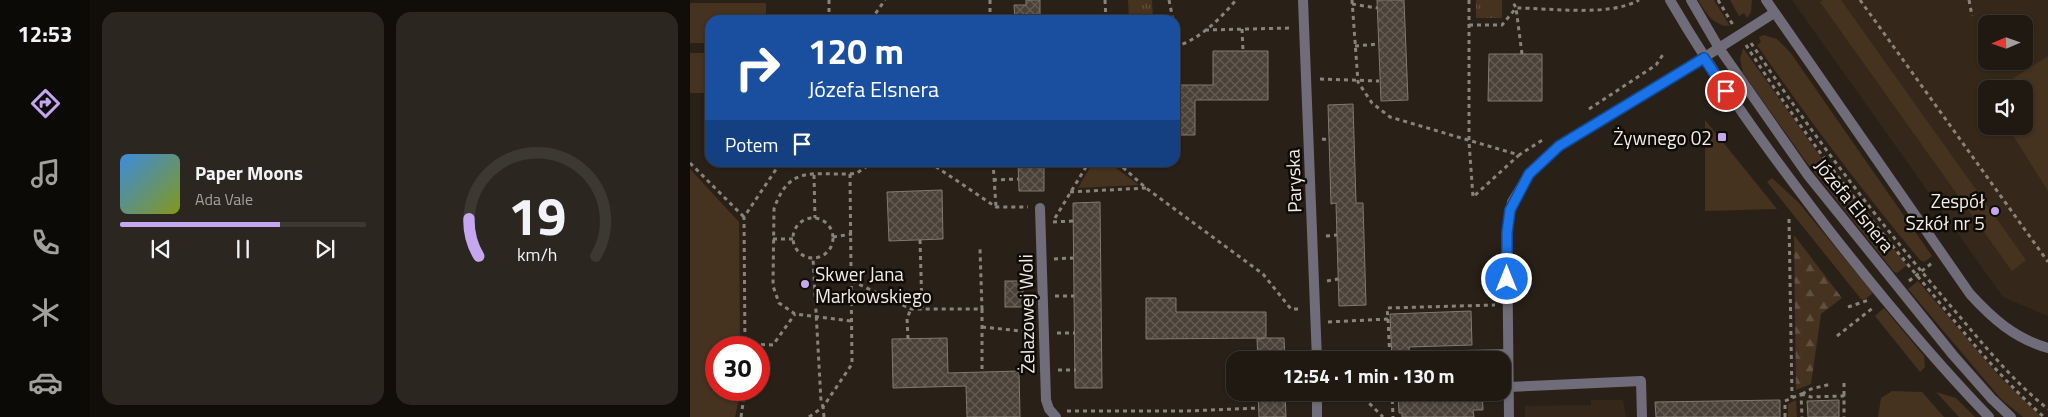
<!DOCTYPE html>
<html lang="pl">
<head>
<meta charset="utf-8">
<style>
  body { margin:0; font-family:"Titillium Web",sans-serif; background:#2c2620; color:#f1f3f6; height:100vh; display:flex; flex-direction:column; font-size:19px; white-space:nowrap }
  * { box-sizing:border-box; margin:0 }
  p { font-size:16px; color:#a1a09f }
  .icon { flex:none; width:28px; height:28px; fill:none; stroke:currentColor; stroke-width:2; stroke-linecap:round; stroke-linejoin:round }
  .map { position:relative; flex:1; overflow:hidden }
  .details { display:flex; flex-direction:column; gap:12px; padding:12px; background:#110e0a; width:600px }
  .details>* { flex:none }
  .hud { position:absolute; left:15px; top:15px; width:475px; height:152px; border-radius:15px; box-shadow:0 1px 4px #0004,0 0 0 1px #3c3832; background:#1a4fa0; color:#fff; overflow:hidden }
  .needle { width:32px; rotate:268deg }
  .fabs { position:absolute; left:1288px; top:15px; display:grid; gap:10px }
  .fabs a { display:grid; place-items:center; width:55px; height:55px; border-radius:10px; background:#1f1912; box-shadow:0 1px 4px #0004,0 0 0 1px #3c3832; font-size:25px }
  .speed { position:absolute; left:15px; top:336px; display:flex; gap:10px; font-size:25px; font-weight:700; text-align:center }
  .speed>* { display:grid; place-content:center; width:65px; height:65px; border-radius:50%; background:#1f1912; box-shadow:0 1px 4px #0004,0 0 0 1px #3c3832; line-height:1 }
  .speed .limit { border:8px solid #d22; background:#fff; color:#111 }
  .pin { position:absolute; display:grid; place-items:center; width:42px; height:42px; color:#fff; margin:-21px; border:2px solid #fff; border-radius:50%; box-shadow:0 1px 5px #0007 }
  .me { position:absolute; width:55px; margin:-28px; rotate:0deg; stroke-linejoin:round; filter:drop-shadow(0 0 4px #0008) }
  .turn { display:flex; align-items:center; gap:18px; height:105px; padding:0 20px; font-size:22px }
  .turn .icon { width:65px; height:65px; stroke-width:2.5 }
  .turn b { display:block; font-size:35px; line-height:42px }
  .then { display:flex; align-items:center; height:48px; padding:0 20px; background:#0003; gap:10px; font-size:19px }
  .details .tile { flex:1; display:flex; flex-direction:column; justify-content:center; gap:8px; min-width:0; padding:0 18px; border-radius:15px; background:#2c2620 }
  .details .dial { align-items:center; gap:0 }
  .dial svg { height:130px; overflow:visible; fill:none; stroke:#3c3832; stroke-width:7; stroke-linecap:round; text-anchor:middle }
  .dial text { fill:#f1f3f6; stroke:none }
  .song { display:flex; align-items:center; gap:15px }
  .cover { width:60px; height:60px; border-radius:8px; background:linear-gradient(135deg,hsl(210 70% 55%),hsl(70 70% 35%)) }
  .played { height:5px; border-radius:2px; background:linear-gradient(90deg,#c5a7f1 65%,#3c3832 65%) }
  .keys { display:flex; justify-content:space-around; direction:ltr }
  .details .tiles { flex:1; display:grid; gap:12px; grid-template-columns:repeat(2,1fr) }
  .trip { position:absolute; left:536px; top:351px; width:285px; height:50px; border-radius:15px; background:#1f1912; box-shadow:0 1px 4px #0004,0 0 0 1px #3c3832; font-weight:700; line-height:50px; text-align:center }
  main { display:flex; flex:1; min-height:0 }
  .tabs { display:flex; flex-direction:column; width:90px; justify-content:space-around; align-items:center; background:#0c0a07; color:#a1a09f }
  .tabs .icon { width:35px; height:35px }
  .tabs .selected { color:#c5a7f1 }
  .tabs b { font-size:22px; color:#f1f3f6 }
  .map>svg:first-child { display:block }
  .built { fill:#35281a; fill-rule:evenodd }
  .green { fill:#45321f }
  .forest { fill:url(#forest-firs) }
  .park { fill:url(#park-tufts) }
  .building { fill:url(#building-cross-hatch); stroke:#82786d }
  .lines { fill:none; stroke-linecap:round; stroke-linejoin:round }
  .path { stroke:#8a837c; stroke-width:3; stroke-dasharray:4 4; stroke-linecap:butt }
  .service { stroke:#716c79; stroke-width:10 }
  .minor { stroke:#716c79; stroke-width:10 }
  .tertiary { stroke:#716c79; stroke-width:10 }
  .route-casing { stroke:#114b97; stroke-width:12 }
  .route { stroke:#1a73e8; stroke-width:9 }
  .poi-dot { fill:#c5a7f1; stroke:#0f0b07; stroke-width:2 }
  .labels { text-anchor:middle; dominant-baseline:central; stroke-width:5; stroke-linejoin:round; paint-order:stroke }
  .poi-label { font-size:19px; fill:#f2ece6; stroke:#0f0b07; text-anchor:end }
  .street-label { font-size:19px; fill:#f2ece6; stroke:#0f0b07 }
</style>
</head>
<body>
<main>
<nav class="tabs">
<b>12:53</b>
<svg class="icon selected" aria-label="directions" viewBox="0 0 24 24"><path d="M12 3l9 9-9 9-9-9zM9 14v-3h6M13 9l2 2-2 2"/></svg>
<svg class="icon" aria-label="music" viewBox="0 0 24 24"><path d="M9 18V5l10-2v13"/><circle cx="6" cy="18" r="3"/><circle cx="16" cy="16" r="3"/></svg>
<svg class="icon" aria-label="phone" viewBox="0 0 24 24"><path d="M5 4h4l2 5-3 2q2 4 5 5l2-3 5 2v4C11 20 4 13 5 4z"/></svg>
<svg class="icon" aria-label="climate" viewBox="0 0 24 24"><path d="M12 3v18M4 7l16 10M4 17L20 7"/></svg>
<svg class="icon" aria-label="car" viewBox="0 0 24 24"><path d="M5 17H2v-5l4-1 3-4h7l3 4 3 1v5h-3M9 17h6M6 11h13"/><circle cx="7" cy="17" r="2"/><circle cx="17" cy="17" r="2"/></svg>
</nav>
<section class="details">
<div class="tiles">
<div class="tile">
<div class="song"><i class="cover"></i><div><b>Paper Moons</b><p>Ada Vale</p></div></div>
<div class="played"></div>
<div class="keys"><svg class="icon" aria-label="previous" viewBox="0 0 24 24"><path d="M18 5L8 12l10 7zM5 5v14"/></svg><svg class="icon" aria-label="pause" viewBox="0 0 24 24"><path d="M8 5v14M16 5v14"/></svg><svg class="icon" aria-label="next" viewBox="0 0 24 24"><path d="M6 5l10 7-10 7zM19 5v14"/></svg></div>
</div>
<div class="tile dial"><svg viewBox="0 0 100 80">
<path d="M14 69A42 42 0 1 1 86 69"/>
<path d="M14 69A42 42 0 0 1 8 46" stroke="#c5a7f1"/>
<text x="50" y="56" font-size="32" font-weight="700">19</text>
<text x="50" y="72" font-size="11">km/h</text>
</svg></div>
</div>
</section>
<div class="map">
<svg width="1358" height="417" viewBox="0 0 1358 417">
  <defs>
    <pattern id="forest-firs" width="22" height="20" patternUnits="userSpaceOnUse" patternTransform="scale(1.25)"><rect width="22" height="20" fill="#45321f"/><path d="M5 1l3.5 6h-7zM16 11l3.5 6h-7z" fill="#605040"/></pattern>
    <pattern id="park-tufts" width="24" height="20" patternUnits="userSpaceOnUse" patternTransform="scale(1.25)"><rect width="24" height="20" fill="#45321f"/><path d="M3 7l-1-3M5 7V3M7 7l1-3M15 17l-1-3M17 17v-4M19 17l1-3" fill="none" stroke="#605040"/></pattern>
    <pattern id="building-cross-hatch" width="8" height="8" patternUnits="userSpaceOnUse" patternTransform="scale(1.25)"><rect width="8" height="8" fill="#4b4138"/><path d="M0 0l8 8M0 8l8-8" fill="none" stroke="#655d55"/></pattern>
  </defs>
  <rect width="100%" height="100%" fill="#292118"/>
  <g class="built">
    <path d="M1102,0H1358V316L1313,297ZM1296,24H1334V61H1296ZM1296,89H1334V126H1296Z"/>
    <polygon points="901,400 933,400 936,417 835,417 835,406 901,405"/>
  </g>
  <g class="green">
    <path d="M1008,0H1024L1040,26C1023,26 1016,13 1008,0Z"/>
    <polygon points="1040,0 1062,0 1061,12 1057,18 1054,13 1049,16"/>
    <polygon points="1133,0 1151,0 1336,260 1322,271 1130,2"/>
    <polygon points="0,3 76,3 76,20 20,20 20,43 0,43"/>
    <path d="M1074,35L1087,39L1100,52L1242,256L1234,262L1230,260C1172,191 1118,119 1067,45L1071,42L1069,37Z"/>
    <polygon points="1053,48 1143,174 1217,265 1207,273 1204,272 1114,159 1053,73 1050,59"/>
    <rect x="0" y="53" width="20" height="40"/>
    <polygon points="1358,56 1358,191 1317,126 1334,126 1334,89 1307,89"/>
    <polygon points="1015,120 1087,209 1015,211"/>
    <polygon points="403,162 419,163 449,185 388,188"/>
    <polygon points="0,169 49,222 50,347 26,348 26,390 51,390 45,417 0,417"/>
    <polygon points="1082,178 1109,203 1183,293 1174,300 1171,299 1077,182"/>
    <polygon points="1228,281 1310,377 1352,417 1333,417 1311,399 1218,289"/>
    <polygon points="1194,308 1234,356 1235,367 1230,372 1185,316"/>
    <polygon points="1202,391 1232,392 1254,417 1188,417 1191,398"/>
    <polygon points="1246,392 1266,398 1285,417 1269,417"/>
    <polygon points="1106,400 1107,417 1098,417 1098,404"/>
  </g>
  <polygon class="forest" points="1104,235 1152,298 1131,314 1121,384 1106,390"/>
  <g class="park">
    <polygon points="438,0 462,0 463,20 428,20 439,18"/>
    <rect x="786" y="0" width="26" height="18"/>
  </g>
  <g class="building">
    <polygon points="336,0 350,0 350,20 325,20 324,5 336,5"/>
    <polygon points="687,0 714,0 718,100 691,101"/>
    <polygon points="523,51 578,51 578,100 505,100 505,135 485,135 485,85 523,85"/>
    <polygon points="799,54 852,54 852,101 798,101"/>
    <polygon points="663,104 666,203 673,203 676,305 649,306 646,203 641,204 638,105"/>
    <polygon points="328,162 354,162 354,191 329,191"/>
    <polygon points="252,190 253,239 199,241 197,192"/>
    <polygon points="410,202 412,388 385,388 383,203"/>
    <rect x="315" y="281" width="18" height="26"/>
    <polygon points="456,298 486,298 486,312 576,312 576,338 594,338 595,360 568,360 567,339 575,338 456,339"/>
    <polygon points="781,311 782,345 719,347 720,360 702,360 700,314"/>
    <polygon points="257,338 258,373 329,371 330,417 277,417 276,386 203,388 202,339"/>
    <polygon points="568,392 595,392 596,417 569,417"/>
    <polygon points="708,392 792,392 793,410 783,410 784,417 712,417 712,413 709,413"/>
    <polygon points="1090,400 1090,417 966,417 965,402"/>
    <polygon points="1149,400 1149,417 1118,417 1117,401"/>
  </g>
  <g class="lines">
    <g class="path">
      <polyline points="139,0 139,20"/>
      <polyline points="415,0 416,20"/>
      <polyline points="479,0 483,20"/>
      <polyline points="662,0 668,82 682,103 700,117 829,155 854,139"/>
      <polyline points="779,0 779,142 783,197 829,155"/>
      <polyline points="1028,0 1043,25"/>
      <polyline points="1170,0 1358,262"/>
      <polyline points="1279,0 1282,16"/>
      <polyline points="662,4 687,8"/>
      <polyline points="181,20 195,0"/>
      <polyline points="300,20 300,0"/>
      <polyline points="779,25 812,25 826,8 822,0"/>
      <polyline points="552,29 553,51"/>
      <polyline points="515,30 602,28"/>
      <path d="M1061,43C1122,134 1188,221 1259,304C1290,340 1320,379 1358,409"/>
      <path d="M1056,45C1111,131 1174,213 1240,291C1276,335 1311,379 1354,417"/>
      <polyline points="665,46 689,44"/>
      <path d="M485,47C510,39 530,19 546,0"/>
      <path d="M832,54L826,8C859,8 920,17 949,0"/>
      <polyline points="630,79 689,81"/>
      <polyline points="899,109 966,65 974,53"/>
      <polyline points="632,139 639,140"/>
      <polyline points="239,162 306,207 338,207"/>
      <polyline points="303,162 306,207"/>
      <polyline points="427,162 456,188 573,274 601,309 611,309"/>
      <polyline points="0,163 54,217"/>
      <polyline points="160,174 167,173 183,162"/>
      <polyline points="124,175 125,218"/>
      <polyline points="303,180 328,179"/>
      <polyline points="380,192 456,188"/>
      <polyline points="365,218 399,162"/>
      <circle cx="123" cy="238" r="20"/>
      <polyline points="1099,219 1102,398"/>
      <polyline points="363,222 383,221"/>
      <polyline points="636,236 647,235"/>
      <polyline points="143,237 162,234"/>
      <polyline points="83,239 104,239"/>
      <polyline points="230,240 232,309"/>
      <polyline points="364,259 383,258"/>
      <polyline points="162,281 221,309 292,309 290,249"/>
      <polyline points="637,281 648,279"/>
      <polyline points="1219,281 1242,263"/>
      <polyline points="365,296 384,296"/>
      <polyline points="1158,307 1179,300"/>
      <polyline points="292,309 292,372"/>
      <polyline points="698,319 700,360"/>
      <polyline points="638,322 698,319 697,308 805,305"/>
      <polyline points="292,327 341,332"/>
      <polyline points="367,333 385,333"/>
      <polyline points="1147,336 1184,307"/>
      <polyline points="218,339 217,318 221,309"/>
      <polyline points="55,344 83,345 105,314"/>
      <polyline points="55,348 54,217 91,162"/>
      <polyline points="639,355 655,360"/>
      <polyline points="368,370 386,370"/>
      <polyline points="1154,383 1154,396"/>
      <polyline points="668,392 693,417"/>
      <polyline points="702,392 703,417"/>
      <polyline points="1111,394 1121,397 1154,396 1154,417"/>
      <polyline points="1112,394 1121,389 1141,384"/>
      <polyline points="377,411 496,411 569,408"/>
      <polyline points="51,417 55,390"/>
      <polyline points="119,417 133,407 131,401 123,258"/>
      <path d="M134,417L133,407L162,364L160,174C122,175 99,165 84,209L83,286L89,303L105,314L161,321"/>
      <polyline points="1095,417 1095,401 1111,394 1112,417"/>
    </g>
    <g class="service">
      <polyline points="613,0 627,360"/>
      <polyline points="350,208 356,400 359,409 366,417"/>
      <polyline points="727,356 818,354"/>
      <polyline points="818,387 951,381 952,417"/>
      <polyline points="627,392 627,417"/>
    </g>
    <g class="minor">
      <path d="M1076,0L1280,294C1303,319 1324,338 1358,348"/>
      <polyline points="819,417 817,233 822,202 839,174 869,146 988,74 1084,13"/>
    </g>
    <g class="tertiary">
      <path d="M980,0C1027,81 1082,156 1139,230C1190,295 1242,358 1299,417"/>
      <polyline points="1001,0 1029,48 1117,174 1263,355 1301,398 1321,417"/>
    </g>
  </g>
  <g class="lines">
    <g class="route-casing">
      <polyline id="route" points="817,279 817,233 820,210 839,174 869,146 1014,58 1036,91"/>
    </g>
    <use href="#route" class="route"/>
  </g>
  <g class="poi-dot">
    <rect x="1027" y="132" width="10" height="10" rx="2.5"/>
    <circle cx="1305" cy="211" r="5"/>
    <circle cx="115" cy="284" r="5"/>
  </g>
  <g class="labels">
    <g class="poi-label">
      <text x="1022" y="137">Żywnego 02</text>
      <text x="1295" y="200">Zespół<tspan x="1295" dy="22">Szkół nr 5</tspan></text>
      <text x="125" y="273" text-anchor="start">Skwer Jana<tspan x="125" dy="22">Markowskiego</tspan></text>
    </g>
    <g class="street-label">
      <text transform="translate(603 181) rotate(-92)">Paryska</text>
      <text transform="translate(1165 205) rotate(51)">Józefa Elsnera</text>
      <text transform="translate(336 314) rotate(-91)">Żelazowej Woli</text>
    </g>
  </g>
</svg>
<div class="fabs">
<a><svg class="needle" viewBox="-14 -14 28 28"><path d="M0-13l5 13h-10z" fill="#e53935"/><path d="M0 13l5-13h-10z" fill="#a1a09f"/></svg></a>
<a><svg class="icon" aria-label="sound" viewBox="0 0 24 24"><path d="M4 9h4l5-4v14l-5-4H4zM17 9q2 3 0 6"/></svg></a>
</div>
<div class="speed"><div class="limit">30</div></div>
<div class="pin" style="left:1036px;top:91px;background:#d93025"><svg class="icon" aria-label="arrive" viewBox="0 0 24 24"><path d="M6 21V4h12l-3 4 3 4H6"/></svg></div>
<svg class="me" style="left:817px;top:279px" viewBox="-20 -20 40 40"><circle r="17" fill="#1a73e8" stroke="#fff" stroke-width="3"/><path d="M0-11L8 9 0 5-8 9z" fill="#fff"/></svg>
<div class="trip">12:54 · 1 min · 130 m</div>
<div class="hud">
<div class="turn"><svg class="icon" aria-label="right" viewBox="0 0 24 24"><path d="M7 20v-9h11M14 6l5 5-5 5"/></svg><div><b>120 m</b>Józefa Elsnera</div></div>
<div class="then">Potem<svg class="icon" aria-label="arrive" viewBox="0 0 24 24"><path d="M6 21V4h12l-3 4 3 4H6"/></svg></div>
</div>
</div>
</main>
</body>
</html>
